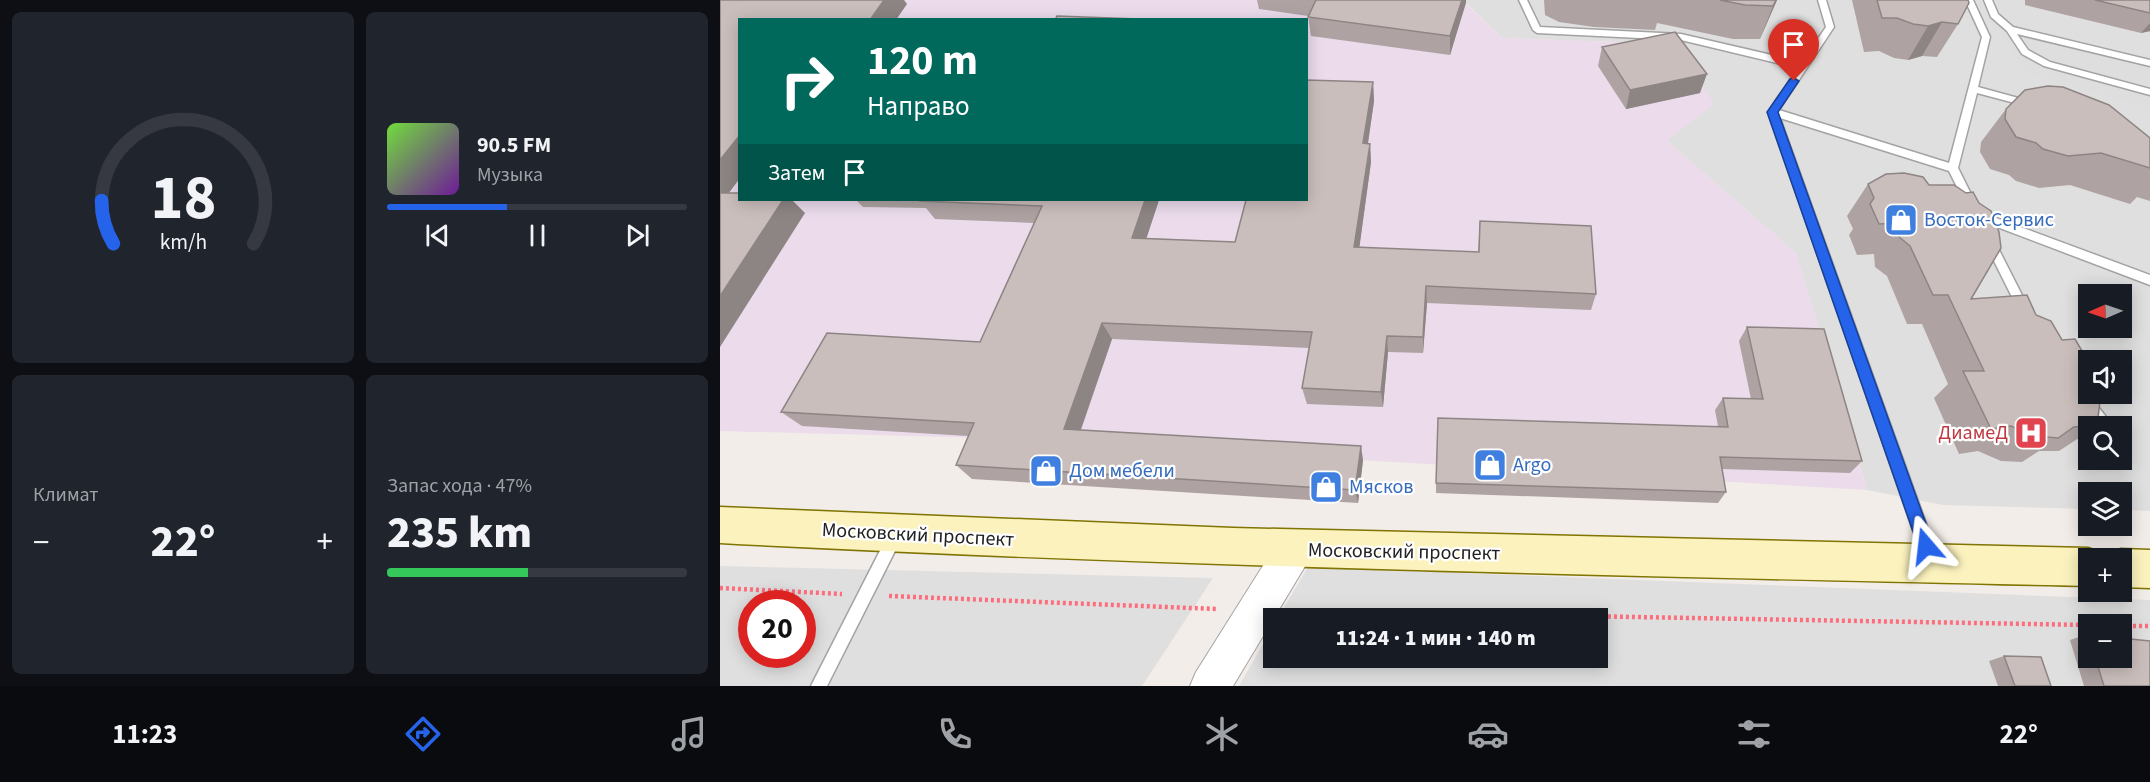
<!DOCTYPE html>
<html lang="ru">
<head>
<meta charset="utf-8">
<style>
  body { margin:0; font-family:"Source Sans 3",sans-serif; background:#20242c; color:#f1f3f6; height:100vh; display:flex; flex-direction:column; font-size:22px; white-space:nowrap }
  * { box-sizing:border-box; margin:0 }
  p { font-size:20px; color:#9ea1a6 }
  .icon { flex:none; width:33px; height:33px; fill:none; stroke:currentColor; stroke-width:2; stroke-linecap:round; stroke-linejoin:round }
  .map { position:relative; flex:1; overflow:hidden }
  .drawer { display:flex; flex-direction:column; gap:12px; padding:12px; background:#0d0f14; width:720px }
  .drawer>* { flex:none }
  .hud { position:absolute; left:18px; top:18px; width:570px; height:183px; border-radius:0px; box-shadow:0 3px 15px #0003; background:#00695c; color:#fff; overflow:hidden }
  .needle { width:39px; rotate:268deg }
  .controls { position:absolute; left:1358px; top:284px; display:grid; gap:12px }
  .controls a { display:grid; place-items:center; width:54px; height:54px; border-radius:0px; background:#171b24; box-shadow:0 3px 15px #0003; font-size:30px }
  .speed { position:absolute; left:18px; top:590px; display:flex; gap:12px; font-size:30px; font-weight:700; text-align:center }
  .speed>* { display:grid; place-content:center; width:78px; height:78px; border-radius:50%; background:#171b24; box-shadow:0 3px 15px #0003; line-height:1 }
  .speed .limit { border:9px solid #d22; background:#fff; color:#111 }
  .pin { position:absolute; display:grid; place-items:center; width:51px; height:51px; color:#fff; margin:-62px -26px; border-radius:50% 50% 50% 0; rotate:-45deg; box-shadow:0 0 6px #0007 }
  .pin .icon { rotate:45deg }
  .me { position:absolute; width:66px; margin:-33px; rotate:343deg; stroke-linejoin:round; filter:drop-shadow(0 0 4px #0008) }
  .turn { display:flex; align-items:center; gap:21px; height:126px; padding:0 30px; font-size:27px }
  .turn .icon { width:78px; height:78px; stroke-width:2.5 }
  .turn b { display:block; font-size:42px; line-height:51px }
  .then { display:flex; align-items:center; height:57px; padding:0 30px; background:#0003; gap:12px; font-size:22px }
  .big { font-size:45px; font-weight:800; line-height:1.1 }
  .drawer .tile { flex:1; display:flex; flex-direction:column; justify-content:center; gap:9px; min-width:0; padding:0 21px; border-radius:9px; background:#20242c }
  .drawer .dial { align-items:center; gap:0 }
  .dial svg { height:156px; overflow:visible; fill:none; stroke:#363941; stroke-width:7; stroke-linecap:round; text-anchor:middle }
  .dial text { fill:#f1f3f6; stroke:none }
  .song { display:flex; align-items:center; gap:18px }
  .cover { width:72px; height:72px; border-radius:9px; background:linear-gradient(135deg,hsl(100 70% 55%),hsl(280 70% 35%)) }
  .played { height:6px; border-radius:3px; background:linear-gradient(90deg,#2563eb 40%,#363941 40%) }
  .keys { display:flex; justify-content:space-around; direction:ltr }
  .heat { display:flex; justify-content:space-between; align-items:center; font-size:33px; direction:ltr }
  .charge { height:9px; border-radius:4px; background:linear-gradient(90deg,#34c759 47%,#363941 0) }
  .drawer .tiles { flex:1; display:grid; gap:12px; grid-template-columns:repeat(2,1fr) }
  .trip { position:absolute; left:543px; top:608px; width:345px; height:60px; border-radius:0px; background:#171b24; box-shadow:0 3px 15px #0003; font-weight:800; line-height:60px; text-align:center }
  .tabs { display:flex; height:96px; justify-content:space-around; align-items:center; background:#090b0e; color:#9ea1a6 }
  .tabs .icon { width:42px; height:42px }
  .tabs .on { color:#2563eb }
  .tabs b { font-size:27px; color:#f1f3f6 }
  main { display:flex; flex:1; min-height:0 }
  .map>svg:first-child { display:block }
  .residential { fill:#e0dfdf; fill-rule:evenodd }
  .industrial { fill:#ebdbeb; fill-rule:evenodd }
  .parking { fill:#dedede }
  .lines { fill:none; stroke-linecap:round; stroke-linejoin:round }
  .service-casing { stroke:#a3a3a3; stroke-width:3 }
  .tertiary-casing { stroke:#a3a3a3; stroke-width:2 }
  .secondary-casing { stroke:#807402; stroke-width:3 }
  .path { stroke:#fd6e7d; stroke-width:4.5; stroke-dasharray:3 3; stroke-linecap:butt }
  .service { fill:#fff; fill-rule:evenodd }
  .tertiary { fill:#fff; fill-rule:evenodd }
  .secondary { fill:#fbf2bd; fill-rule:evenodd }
  .wall { fill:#aea3a2 }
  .shaded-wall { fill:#8d8584 }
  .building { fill:#cabebc; stroke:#8d8584; stroke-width:1.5 }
  .route { fill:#2563eb; stroke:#184099; stroke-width:1.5 }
  .labels { text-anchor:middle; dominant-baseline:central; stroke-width:4.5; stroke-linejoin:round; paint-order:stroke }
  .shop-label { font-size:20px; fill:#366cbe; stroke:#fff; text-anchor:start }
  .health-label { font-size:20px; fill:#be3a42; stroke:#fff; text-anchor:end }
  .street-label { font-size:20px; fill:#222; stroke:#fff }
</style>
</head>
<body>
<main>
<section class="drawer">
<div class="tiles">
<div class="tile dial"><svg viewBox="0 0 100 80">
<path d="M14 69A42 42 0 1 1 86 69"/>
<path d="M14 69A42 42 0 0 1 8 47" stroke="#2563eb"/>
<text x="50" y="56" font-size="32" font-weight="700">18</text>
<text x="50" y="72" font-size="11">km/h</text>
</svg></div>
<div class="tile">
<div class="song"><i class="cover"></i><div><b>90.5 FM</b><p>Музыка</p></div></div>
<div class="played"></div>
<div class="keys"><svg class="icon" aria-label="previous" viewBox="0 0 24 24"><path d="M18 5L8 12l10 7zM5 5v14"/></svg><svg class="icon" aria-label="pause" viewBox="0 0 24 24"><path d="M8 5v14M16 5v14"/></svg><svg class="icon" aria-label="next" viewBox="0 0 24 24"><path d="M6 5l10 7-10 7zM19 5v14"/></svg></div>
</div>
<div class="tile"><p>Климат</p>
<div class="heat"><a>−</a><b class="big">22°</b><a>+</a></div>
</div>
<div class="tile"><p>Запас хода · 47%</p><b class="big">235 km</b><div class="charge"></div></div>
</div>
</section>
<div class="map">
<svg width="1430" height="686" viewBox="0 0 1430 686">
  <rect width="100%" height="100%" fill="#f2ede9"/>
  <g class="residential">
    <path d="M733,0H1430V511L1401,510V492H1368V509L1223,505L1147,490L1076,253L947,141L956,44L782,38L746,3ZM1368,294H1401V327H1368ZM1368,360H1401V393H1368ZM1368,426H1401V459H1368Z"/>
    <path d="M0,566L493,578L422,686H0ZM32,603H82V654H32Z"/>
    <path d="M588,567L1430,600V686H519L553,626L554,657H878V618H558ZM1368,624H1401V657H1368Z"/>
  </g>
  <path class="industrial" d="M0,0H733L745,3L782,38L956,44L994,104L947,141L1076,253L1147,490L269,438L0,431ZM20,20H586V200H20Z"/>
  <polygon class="parking" points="1270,21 1430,60 1430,108 1307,75"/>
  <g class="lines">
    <g class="service-casing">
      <g id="service">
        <polygon points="799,0 807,0 820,27 961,34 1082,62 1106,27 1098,0 1106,0 1114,27 1059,110 1229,163 1262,37 1245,0 1253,0 1270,37 1258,87 1313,102 1315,104 1310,107 1257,93 1238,168 1256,204 1255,207 1247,207 1229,171 1060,118 1208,529 1217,559 1215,564 1210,566 1205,564 1203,559 1048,112 1078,68 961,40 817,33 813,30"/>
        <polygon points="1264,0 1272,0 1278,14 1293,27 1430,60 1430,66 1297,34 1308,50 1330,62 1430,89 1430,95 1324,66 1302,54 1287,31 1271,17"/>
        <polygon points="1260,212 1430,275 1430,285 1256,219 1255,216"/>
        <polygon points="1269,237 1273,238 1307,305 1309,308 1307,311 1299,311 1264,241"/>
        <polygon points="1369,398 1373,400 1393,426 1379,426 1363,404 1365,400"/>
        <polygon points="1401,437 1406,439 1410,446 1408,450 1403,452 1401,451"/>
        <polygon points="174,531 179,533 181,538 179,543 107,686 91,686 169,533"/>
      </g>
    </g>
    <g class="tertiary-casing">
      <polygon id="tertiary" points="574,532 587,537 592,550 587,563 513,686 470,686 476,672 561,537"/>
    </g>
    <g class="secondary-casing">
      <g id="secondary">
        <path d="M0,507L513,528L1368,548L1382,553L1384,558H1368V586C912,576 456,567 0,543Z"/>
        <polygon points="1401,549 1430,550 1430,588 1401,587 1401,558 1386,558 1387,554"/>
      </g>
    </g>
    <g class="path">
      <polyline points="0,588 122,594"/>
      <polyline points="169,596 497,609"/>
      <polyline points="576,611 1368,625"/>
      <polyline points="1401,626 1430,626"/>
    </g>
    <use href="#service" class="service"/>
    <use href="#tertiary" class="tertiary"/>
    <use href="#secondary" class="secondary"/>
  </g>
  <g class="wall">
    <polygon points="537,0 746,0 730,55 591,36 588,16 539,9"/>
    <polygon points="824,0 1057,0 1040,39 1013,39 937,23 935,30 874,27 839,22 825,15"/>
    <polygon points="1132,0 1248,0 1238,24 1217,57 1202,56 1188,60 1174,58 1159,51 1144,52"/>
    <polygon points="1305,0 1430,0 1430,31 1421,33 1305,5"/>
    <polygon points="882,47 980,93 906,109 878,66"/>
    <polygon points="653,82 654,101 648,144 650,144 651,162 639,248 758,252 760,221 876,294 871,310 707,303 703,353 668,352 663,407 587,404 582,388 589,348 392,339 361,430 643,460 638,503 252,479 236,465 248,436 82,426 61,412 260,342 314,223 215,219 206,208 143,207 136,200 439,200 426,238 515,242"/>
    <polygon points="1286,109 1430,137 1430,201 1417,197 1410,204 1350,185 1319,188 1296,181 1289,175 1270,169 1260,152 1261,142"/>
    <polygon points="1148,184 1251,299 1368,426 1368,432 1339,451 1319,451 1302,462 1281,461 1258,451 1239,454 1214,398 1228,384 1202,324 1187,324 1167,276 1155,267 1154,254 1137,255 1129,235 1133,229 1127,216"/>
    <polygon points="1027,327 1142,461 1130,473 1002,469 1006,492 998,503 716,493 716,483 998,426 995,410 1003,398 1031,399 1019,341"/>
    <polygon points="1368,634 1368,657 1401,657 1430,686 1364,686 1350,640"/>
    <polygon points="1284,656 1331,686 1278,686 1269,661"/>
  </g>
  <g class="shaded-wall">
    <polygon points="164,0 184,0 187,4 176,20 150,20"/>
    <polygon points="742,0 746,0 746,3 730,55 730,36"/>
    <polygon points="1056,0 1057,0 1040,39 1053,6"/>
    <polygon points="1222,22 1202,56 1188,60 1208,26"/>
    <polygon points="1430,23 1430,31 1421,33"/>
    <polygon points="987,74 980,93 906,109 910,90"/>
    <polygon points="653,82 654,101 645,162 643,143"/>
    <polygon points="20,135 20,178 0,205 0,160"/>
    <polygon points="650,144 651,162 637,265 634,247"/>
    <polygon points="63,200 72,200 85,213 0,347 0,296"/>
    <polygon points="425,200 439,200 421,255 412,238"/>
    <polygon points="706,286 707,303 703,353 703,337"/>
    <polygon points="382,323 392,339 356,443 344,429"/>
    <polygon points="667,336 668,352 663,407 661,392"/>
    <polygon points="641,446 643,460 638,503 635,490"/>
  </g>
  <g class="building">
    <polygon points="0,0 164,0 150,20 20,20 20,135 0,160"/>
    <polygon points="596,0 742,0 730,36 588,17"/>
    <polygon points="1000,0 1056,0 1053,6 1025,5"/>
    <polygon points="1157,0 1248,0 1249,3 1238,24 1222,22 1208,26 1193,24 1177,18 1162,18"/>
    <polygon points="1375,0 1430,0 1430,13"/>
    <polygon points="337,16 446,20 335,20"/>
    <polygon points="955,32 987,74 910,90 882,47"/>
    <polygon points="586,80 653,82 643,143 650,144 634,247 759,252 760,221 871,226 876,294 706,286 703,337 667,336 661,392 582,388 592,332 382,323 344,429 641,446 635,490 236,465 254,423 61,412 107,333 260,342 322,206 200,201 201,200 425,200 412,238 515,242 526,200 586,200"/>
    <polygon points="1328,86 1343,87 1389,105 1430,138 1430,168 1381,153 1348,156 1323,149 1316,143 1296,137 1285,119 1286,109 1305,90"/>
    <polygon points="1184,173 1203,177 1209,185 1234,185 1246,193 1253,192 1259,203 1271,211 1279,232 1281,248 1251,299 1307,295 1316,315 1331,321 1342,340 1355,339 1368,361 1368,393 1379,393 1380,401 1377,426 1354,427 1338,438 1316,436 1291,426 1271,429 1243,371 1264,371 1228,295 1213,295 1190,246 1178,236 1177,223 1159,224 1150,204 1154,198 1148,184 1166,174"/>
    <polygon points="0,193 20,193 20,200 63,200 0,296"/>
    <polygon points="1027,327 1104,329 1142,461 1000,457 1006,492 716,483 718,418 1008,427 1003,398 1043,399"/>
    <polygon points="1401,638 1430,641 1430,686 1384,686 1375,657 1401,657"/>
    <polygon points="1284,656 1321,657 1331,686 1295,686"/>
  </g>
  <polygon class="route" points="1074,78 1079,81 1058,112 1214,546 1212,552 1206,554 1201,552 1198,546 1047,112 1070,79"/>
  <defs>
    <g id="shop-square" transform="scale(1.725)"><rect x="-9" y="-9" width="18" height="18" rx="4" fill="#3f7fe0" stroke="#fff"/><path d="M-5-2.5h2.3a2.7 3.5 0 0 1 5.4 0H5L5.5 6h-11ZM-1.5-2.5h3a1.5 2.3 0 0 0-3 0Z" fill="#fff"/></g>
    <g id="hospital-square" transform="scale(1.725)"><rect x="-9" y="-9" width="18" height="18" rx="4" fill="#e0444e" stroke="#fff"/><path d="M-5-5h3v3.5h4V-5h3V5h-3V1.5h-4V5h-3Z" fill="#fff"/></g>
  </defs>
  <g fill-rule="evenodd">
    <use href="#shop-square" x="1181" y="220"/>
    <use href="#hospital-square" x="1311" y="433"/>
    <use href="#shop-square" x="770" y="465"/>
    <use href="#shop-square" x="326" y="471"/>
    <use href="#shop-square" x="606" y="487"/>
  </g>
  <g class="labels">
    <g class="shop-label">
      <text x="1204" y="220">Восток-Сервис</text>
      <text x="793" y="465">Argo</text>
      <text x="349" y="471">Дом мебели</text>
      <text x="629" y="487">Мясков</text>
    </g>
    <g class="health-label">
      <text x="1288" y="433">ДиамеД</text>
    </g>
    <g class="street-label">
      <text transform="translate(198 535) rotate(3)">Московский проспект</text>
      <text transform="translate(684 552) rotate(1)">Московский проспект</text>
    </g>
  </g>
</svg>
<div class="controls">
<a><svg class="needle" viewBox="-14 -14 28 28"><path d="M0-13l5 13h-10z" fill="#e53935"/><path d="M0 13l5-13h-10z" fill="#9ea1a6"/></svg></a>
<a><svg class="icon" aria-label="sound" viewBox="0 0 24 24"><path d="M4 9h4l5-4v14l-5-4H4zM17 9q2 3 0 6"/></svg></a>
<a><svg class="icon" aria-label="search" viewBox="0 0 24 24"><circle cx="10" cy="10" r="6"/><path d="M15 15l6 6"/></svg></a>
<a><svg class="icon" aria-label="layers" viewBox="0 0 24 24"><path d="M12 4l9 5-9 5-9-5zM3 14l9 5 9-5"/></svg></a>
<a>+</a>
<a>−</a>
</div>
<div class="speed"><div class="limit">20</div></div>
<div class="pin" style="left:1074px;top:81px;background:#d93025"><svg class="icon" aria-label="arrive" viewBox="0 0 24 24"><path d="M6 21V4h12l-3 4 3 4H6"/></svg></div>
<svg class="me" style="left:1206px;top:546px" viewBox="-20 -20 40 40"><path d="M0-17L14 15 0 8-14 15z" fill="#2563eb" stroke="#fff" stroke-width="4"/></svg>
<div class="trip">11:24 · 1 мин · 140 m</div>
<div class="hud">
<div class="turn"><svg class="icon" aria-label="right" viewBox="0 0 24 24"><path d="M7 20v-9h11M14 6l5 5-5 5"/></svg><div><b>120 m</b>Направо</div></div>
<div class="then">Затем<svg class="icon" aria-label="arrive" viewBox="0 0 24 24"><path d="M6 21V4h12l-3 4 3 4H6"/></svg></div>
</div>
</div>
</main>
<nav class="tabs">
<b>11:23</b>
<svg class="icon on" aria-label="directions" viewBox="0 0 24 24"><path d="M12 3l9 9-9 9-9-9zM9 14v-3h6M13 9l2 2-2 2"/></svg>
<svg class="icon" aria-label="music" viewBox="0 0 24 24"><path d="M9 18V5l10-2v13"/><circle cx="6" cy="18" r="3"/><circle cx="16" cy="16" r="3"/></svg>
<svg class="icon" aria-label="phone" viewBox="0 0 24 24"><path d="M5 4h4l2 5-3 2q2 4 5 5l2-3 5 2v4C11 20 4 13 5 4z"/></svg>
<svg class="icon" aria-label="climate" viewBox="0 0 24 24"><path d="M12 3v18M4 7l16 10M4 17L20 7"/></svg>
<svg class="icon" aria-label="car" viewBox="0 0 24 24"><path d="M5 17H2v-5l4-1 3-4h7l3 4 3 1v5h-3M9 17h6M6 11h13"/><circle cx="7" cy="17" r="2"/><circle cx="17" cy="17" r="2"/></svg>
<svg class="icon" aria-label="filters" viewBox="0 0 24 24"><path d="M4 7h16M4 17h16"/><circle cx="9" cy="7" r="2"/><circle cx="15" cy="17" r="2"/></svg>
<b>22°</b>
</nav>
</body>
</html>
